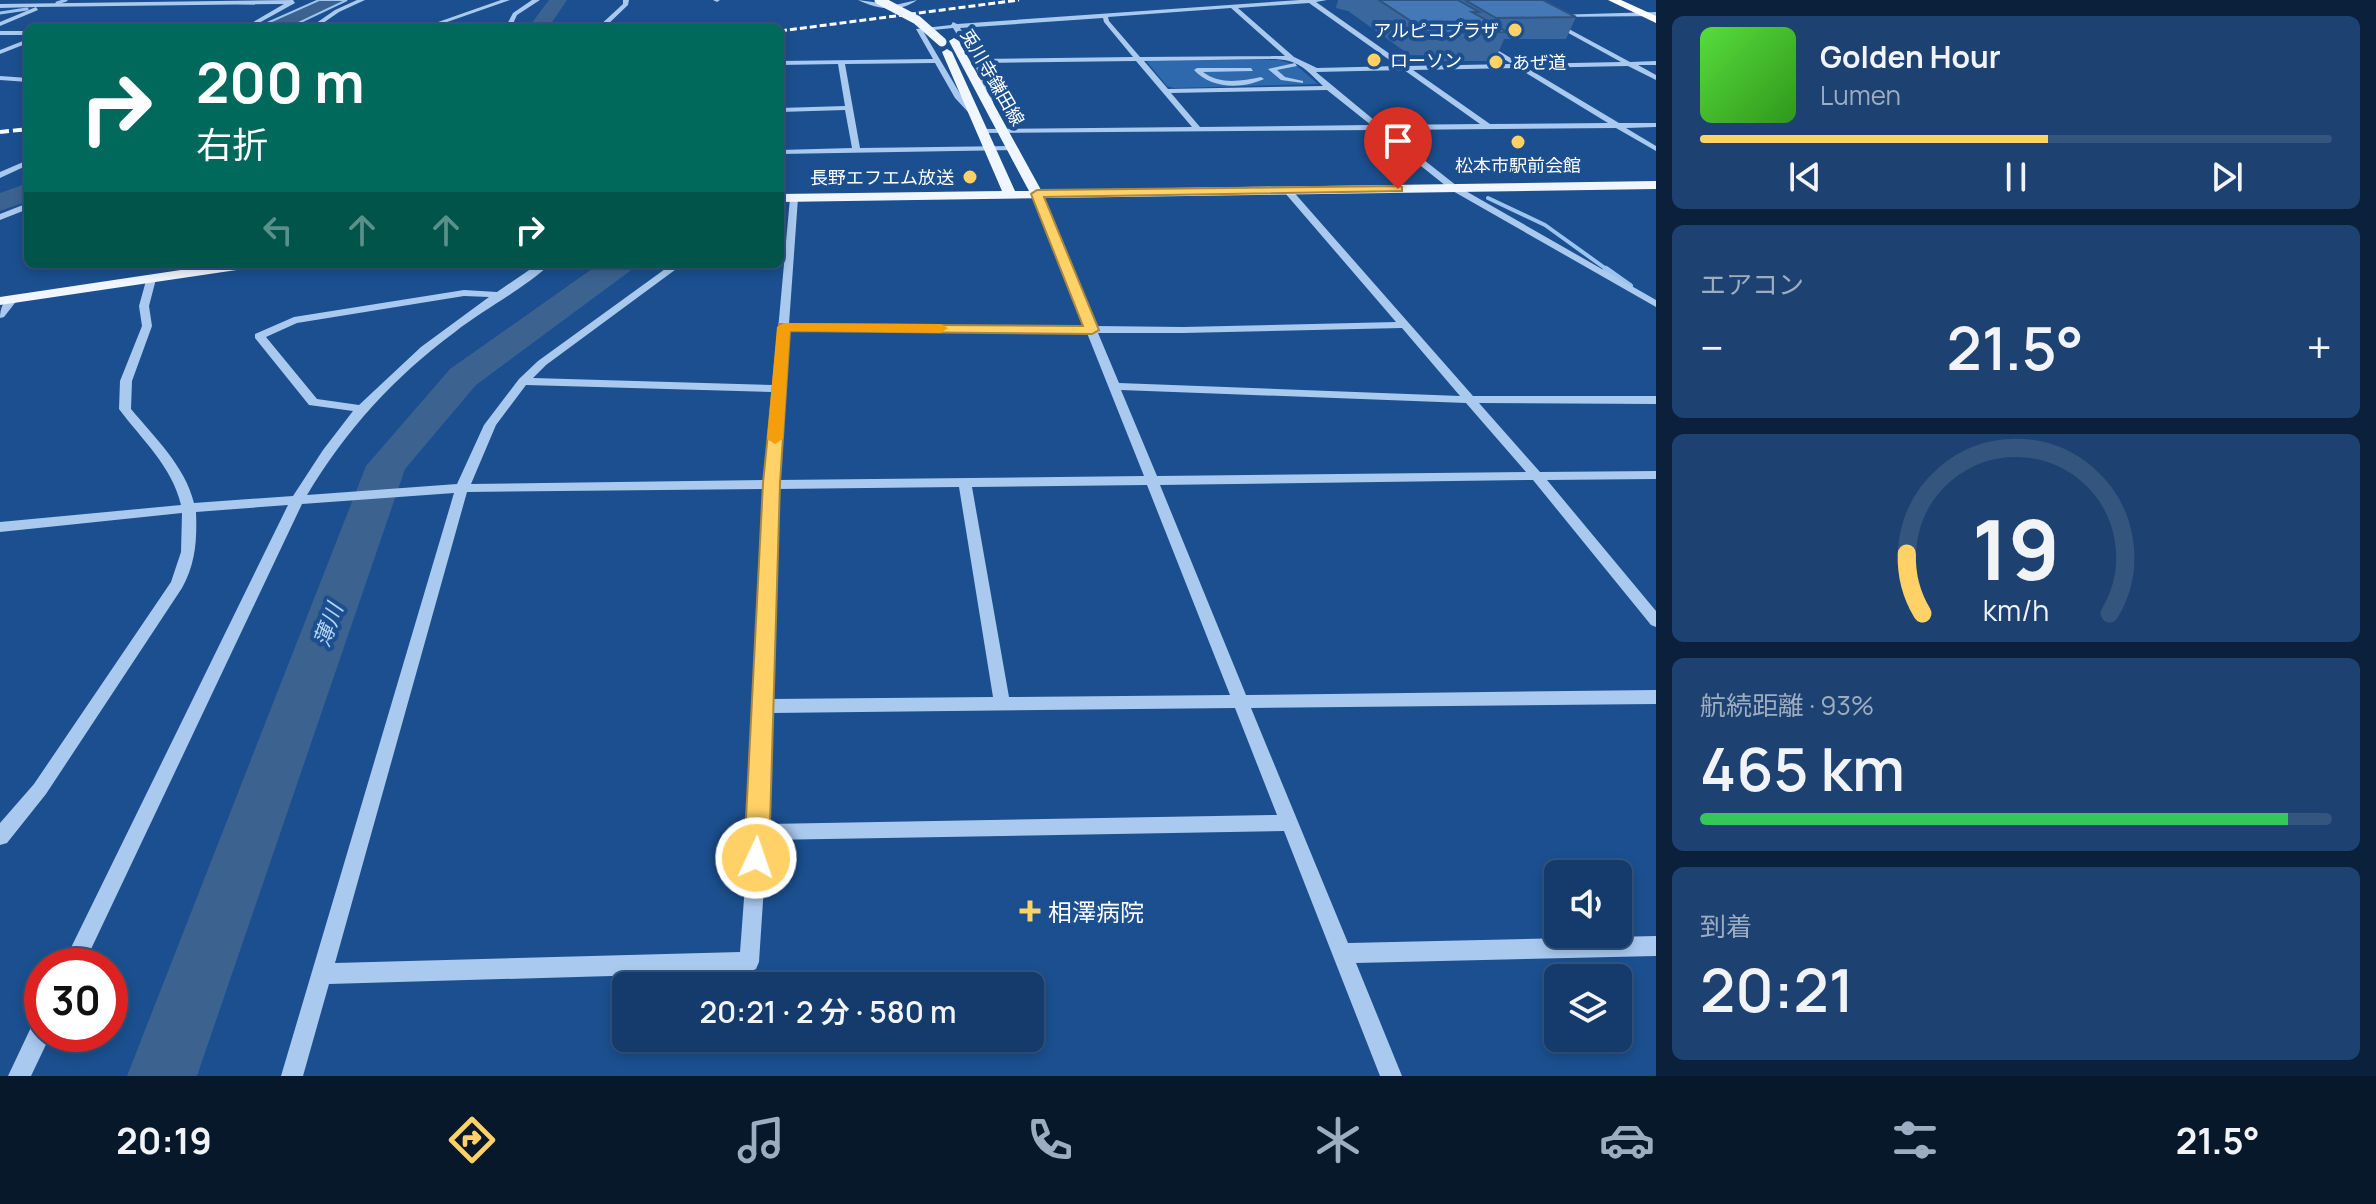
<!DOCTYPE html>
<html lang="ja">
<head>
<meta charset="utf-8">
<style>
  body { margin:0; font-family:Manrope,"Noto Sans JP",sans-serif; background:#1d4271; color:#f1f3f6; height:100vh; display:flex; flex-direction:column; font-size:30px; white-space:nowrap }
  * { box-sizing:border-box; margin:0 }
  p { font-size:26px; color:#9dadc1 }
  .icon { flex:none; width:44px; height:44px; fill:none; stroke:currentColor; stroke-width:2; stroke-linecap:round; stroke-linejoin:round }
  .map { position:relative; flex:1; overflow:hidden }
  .sheet { display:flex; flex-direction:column; gap:16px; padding:16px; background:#0b203b; width:720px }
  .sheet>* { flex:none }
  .guide { position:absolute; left:24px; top:24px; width:760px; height:244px; border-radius:12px; box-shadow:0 4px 12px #0003,0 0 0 2px #33557e; background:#00695c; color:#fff; overflow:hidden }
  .buttons { position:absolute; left:1544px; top:860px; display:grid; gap:16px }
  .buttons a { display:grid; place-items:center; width:88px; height:88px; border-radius:12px; background:#143b6b; box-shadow:0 4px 12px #0003,0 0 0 2px #33557e; font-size:40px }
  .speed { position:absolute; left:24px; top:948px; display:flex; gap:16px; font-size:40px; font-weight:700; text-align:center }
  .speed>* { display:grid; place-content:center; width:104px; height:104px; border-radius:50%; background:#143b6b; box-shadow:0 4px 12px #0003,0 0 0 2px #33557e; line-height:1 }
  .speed .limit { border:12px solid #d22; background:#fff; color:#111 }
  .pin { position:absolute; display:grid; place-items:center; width:68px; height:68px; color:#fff; margin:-82px -34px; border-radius:50% 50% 50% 0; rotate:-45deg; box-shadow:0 0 8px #0007 }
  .pin .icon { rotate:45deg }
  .me { position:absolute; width:88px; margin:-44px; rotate:3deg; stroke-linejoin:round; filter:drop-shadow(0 0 6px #0008) }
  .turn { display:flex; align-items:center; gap:28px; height:168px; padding:0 40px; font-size:36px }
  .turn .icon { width:104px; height:104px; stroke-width:2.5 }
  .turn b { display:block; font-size:56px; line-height:68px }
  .lanes { display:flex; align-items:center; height:76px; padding:0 40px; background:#0003; justify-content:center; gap:40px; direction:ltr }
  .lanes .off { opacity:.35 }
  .big { font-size:60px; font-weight:600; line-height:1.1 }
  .sheet .card { flex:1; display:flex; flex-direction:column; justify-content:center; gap:12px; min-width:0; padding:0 28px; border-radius:12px; background:#1d4271 }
  .sheet .dial { align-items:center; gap:0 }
  .dial svg { height:208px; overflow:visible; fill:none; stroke:#33557e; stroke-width:7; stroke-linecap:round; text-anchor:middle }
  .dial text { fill:#f1f3f6; stroke:none }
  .song { display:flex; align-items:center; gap:24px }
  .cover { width:96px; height:96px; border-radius:12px; background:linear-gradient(135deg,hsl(110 70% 55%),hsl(110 70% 35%)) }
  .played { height:8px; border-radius:4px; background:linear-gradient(90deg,#ffd166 55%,#33557e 55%) }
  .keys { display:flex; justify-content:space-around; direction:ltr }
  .heat { display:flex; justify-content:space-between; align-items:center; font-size:44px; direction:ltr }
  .charge { height:12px; border-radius:6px; background:linear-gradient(90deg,#34c759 93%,#33557e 0) }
  .trip { position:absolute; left:612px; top:972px; width:432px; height:80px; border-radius:12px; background:#143b6b; box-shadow:0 4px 12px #0003,0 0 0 2px #33557e; font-weight:600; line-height:80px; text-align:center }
  .menu { display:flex; height:128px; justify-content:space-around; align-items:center; background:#08182b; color:#9dadc1 }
  .menu .icon { width:56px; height:56px }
  .menu .active { color:#ffd166 }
  .menu b { font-size:36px; color:#f1f3f6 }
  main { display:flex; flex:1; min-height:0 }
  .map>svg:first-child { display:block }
  .green { fill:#2e69ad }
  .water { fill:#3c6290; stroke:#9cc4f0; stroke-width:2 }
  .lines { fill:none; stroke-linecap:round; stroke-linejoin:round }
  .stream-far2 { stroke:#9cc4f0; stroke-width:3 }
  .stream-far1 { stroke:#9cc4f0; stroke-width:4 }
  .stream { stroke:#9cc4f0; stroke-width:6 }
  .river { fill:#3c6290; fill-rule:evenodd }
  .minor { fill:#a9c9ee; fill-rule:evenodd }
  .major { fill:#f0f6ff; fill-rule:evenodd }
  .highway { fill:#fff; fill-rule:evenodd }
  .rail-far1 { stroke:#fff; stroke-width:3; stroke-dasharray:7 3; stroke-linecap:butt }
  .rail { stroke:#fff; stroke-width:4; stroke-dasharray:9 4; stroke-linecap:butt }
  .major-bridge { stroke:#f0f6ff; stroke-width:9 }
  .wall { fill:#3a679d }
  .building { fill:#4478b7; stroke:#305480; stroke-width:2 }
  .route { fill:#ffd166; stroke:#a68842; stroke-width:2 }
  .slow { fill:#f59e0b }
  .poi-dot { fill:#ffd166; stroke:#1b4f8f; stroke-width:3 }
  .labels { text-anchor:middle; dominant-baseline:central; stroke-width:8; stroke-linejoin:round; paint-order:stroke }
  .far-poi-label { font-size:18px; fill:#fff; stroke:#1b4f8f; text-anchor:end }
  .far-street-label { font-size:18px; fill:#fff; stroke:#1b4f8f }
  .water-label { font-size:22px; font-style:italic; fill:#b5d3f5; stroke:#1b4f8f }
  .near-poi-label { font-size:24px; fill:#fff; stroke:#1b4f8f; text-anchor:start }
</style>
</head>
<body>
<main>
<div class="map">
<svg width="1656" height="1076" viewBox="0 0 1656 1076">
  <rect width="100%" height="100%" fill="#1b4f8f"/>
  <polygon class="green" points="1151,60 1279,60 1296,65 1318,84 1174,88 1167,86 1147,62"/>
  <polygon class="water" points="319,0 347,0 288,28 256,28"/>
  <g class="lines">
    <g class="stream-far2">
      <polyline points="57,3 66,0"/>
      <polyline points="0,13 27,9"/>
    </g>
    <polyline class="stream-far1" points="1488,198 1545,225 1609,271"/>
    <polyline class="stream" points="1606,269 1630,286"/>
    <g class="river">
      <polygon points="549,0 567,0 548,28 528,28"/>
      <polygon points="28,183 28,201 0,211 0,193"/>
      <polygon points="599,264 634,264 630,271 476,385 405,469 197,1076 127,1076 366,466 450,369"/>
    </g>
    <g class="minor">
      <polygon points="293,0 295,3 250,28 243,28 284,4 36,7 38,10 0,26 0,22 36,7 0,8 0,4"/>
      <polygon points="357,0 365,0 339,12 316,28 309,28 335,10"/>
      <polygon points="501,0 510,0 430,28 421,28"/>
      <polygon points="532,0 540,0 517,15 511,28 505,28 513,13"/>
      <polygon points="623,0 629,0 628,5 604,28 597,28 623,4"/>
      <polygon points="713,0 720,0 717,2"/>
      <path d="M858,0L895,5L917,0C900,13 876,9 858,0Z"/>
      <path d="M1300,0H1327L1316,2L1407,66L1512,64L1480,44L1482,41L1521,64L1621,62L1552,24L1554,21L1630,62L1656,61V65H1638L1656,75V80L1628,66L1527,68L1619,123H1656V127L1626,128L1656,146V151L1616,128L1386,130L1457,186L1656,300V307L1451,190L1376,130L979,133L978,131L982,129L1192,127L1136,61L981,63L990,85L994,107L987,109L975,63L953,28L923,31L962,97L975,109V113H969L955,98L935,63L845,64L860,148L1012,146L1016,148L1015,150L780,154V150L852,148L845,110L780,112V108L845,106L838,64L780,65V61L933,59L916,29L951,25L953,22L957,24ZM1309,3L1398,66L1317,68L1294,57L1238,8ZM1231,8L1285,56L1140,57L1109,21L1108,17ZM1103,18L1104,22L1133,57L979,59L960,28ZM1276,59C1301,61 1306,70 1323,86L1168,89L1144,61ZM1518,68L1608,123L1490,124L1413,70ZM1404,70L1480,124L1380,125L1316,72ZM1327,90L1371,125L1200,127L1171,93Z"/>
      <polygon points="1656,12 1656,16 1556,17 1553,15"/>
      <rect x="0" y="31" width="28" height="4"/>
      <polygon points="28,39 28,43 0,54 0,50"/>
      <polygon points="1295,63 1297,66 1277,70 1285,77 1303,81 1303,83 1281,80 1268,69"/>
      <path d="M1197,68H1251L1253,71L1203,72C1220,85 1241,81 1261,77L1264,79C1242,89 1211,89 1194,70Z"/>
      <polygon points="0,76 28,78 28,82 0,80"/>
      <polygon points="28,160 28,165 0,178 0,172"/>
      <path d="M1288,188L1291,189L1473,396H1656V404L1479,403L1540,472L1656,471V479L1547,480L1656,611V627L1651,625L1533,480L1160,485L1246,695L1656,690V704L1251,708L1348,943L1656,936V956L1356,963L1402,1076H1380L1284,831L767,840L759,962L756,969L749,972L329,984L303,1076H281L454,493L302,504L83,966H62L288,505L196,512C197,539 196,563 182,588L46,794L7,843L0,845V823L34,784L171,582L181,552L182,513L0,532V522L181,505C172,466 142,440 119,409L120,381L142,326L139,306L147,277L156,279L149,306L152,326L132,381L131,409C155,438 185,466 194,503L293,496L323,450L353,411L309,405L255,338V334L294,317L464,290L497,292L538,264H550C524,289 484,309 455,332C394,377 346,430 307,495L457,484L484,425L519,379L538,361L672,264H683L546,365L533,378L773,385L790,198L794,195L798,198L789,324L1085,326L1033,194L1037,191L1041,194L1095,326L1183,327L1396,322L1285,193V189ZM464,296L489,297L421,347L359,405L317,399L266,337L297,323ZM1402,328L1460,396L1119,383L1098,333H1183ZM789,330L1087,333L1144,476L778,480ZM526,385L772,392L765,480L471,484L496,425ZM1121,390L1466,403L1526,472L1157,476ZM1147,485L1230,695L1009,697L972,487ZM959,487L993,697L771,699L777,489ZM764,489L749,832L740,952L335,963L467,492ZM1235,708L1277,815L767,824L771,713Z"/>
      <polygon points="28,203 28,209 0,220 0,214"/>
      <path d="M13,296L18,299L4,317L0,318C0,309 3,299 13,296Z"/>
      <polygon points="42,1018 42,1034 51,1034 31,1076 8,1076 34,1021"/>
    </g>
    <g class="major">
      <polygon points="954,38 959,41 1041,190 1656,181 1656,189 780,202 780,194 1002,191 942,52 947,49 952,52 1015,191 1029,191 949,41"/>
      <polygon points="221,264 257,264 250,268 0,305 0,297"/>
    </g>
    <polygon class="highway" points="1608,0 1621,0 1656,16 1656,23"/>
    <polyline class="rail-far1" points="780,31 1019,0"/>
    <polyline class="rail" points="0,132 28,129"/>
    <polyline class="major-bridge" points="879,0 917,20 942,42"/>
  </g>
  <polygon class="wall" points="1338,0 1543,0 1576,17 1566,39 1504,39 1495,61 1418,61 1348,11 1336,8"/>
  <g class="building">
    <polygon points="1379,0 1458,0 1479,12 1472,12 1507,32 1429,33"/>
    <polygon points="1465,0 1543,0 1576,17 1496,18"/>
  </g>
  <polygon class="route" points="1398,186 1402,187 1402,191 1044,197 1099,330 1092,334 790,331 780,483 769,858 765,866 756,869 748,866 744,858 763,483 779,324 1083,326 1031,194 1037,190"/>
  <polygon class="slow" points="784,323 941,324 948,328 941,333 790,331 783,439 775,444 767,439 777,327"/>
  <g class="poi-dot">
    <circle cx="1515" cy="30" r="8"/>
    <circle cx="1374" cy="60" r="8"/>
    <circle cx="1496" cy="62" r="8"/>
    <circle cx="1518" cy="142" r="8"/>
    <circle cx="970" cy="177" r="8"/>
    <path d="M1026 899h8v8h8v8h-8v8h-8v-8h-8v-8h8z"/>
  </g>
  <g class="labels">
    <g class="far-poi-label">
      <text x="1499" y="30">アルピコプラザ</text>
      <text x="1390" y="60" text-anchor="start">ローソン</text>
      <text x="1512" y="62" text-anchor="start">あぜ道</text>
      <text x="1518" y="165" text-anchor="middle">松本市駅前会館</text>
      <text x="954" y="177">長野エフエム放送</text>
    </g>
    <g class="far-street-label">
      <text transform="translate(993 77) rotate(60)">兎川寺鎌田線</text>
    </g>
    <g class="water-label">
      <text transform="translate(328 625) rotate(-70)">薄川</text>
    </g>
    <g class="near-poi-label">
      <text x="1048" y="911">相澤病院</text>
    </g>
  </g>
</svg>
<div class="buttons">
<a><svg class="icon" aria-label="sound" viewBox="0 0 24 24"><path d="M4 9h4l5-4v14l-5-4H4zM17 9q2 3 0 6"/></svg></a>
<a><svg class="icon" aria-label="layers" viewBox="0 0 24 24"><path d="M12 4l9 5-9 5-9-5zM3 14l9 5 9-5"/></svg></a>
</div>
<div class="speed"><div class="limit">30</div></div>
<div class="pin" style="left:1398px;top:189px;background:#d93025"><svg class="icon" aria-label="arrive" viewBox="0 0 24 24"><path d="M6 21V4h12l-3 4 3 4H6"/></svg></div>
<svg class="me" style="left:756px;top:858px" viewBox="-20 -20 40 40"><circle r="17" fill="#ffd166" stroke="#fff" stroke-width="3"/><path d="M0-11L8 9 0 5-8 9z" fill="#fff"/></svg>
<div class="trip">20:21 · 2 分 · 580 m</div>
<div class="guide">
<div class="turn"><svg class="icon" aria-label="right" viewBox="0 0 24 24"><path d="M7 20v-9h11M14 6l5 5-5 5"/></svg><div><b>200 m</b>右折</div></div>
<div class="lanes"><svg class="icon off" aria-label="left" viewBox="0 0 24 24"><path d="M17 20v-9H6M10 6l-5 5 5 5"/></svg><svg class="icon off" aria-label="ahead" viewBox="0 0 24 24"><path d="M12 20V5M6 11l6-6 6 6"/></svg><svg class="icon off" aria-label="ahead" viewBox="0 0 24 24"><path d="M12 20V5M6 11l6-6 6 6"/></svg><svg class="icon" aria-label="right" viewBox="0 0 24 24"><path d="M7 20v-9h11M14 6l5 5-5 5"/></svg></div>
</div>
</div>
<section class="sheet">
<div class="card">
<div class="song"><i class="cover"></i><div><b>Golden Hour</b><p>Lumen</p></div></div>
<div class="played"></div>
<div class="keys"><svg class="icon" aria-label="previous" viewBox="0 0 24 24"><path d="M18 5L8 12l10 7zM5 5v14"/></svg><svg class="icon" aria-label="pause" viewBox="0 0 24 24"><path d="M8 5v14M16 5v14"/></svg><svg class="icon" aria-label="next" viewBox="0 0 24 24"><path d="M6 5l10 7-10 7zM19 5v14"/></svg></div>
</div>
<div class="card"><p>エアコン</p>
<div class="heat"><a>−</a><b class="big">21.5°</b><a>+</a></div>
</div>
<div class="card dial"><svg viewBox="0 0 100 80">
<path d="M14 69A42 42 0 1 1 86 69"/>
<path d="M14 69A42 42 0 0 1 8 46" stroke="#ffd166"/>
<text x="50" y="56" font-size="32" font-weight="700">19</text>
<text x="50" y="72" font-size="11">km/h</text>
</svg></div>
<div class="card"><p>航続距離 · 93%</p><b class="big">465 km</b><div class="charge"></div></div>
<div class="card"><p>到着</p><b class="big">20:21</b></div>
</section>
</main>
<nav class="menu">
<b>20:19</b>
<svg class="icon active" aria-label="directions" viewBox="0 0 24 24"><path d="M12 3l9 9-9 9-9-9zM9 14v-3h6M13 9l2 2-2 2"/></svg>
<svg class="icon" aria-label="music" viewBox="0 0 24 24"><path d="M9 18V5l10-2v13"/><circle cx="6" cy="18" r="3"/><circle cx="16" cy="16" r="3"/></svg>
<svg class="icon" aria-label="phone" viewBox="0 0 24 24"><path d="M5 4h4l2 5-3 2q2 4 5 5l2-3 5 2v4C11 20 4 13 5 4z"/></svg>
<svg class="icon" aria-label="climate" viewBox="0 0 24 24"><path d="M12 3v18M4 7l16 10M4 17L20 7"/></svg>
<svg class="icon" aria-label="car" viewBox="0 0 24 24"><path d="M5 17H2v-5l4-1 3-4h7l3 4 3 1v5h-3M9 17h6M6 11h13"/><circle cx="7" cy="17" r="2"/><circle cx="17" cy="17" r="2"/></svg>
<svg class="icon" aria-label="filters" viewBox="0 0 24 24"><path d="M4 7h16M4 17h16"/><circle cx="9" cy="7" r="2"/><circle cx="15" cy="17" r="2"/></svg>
<b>21.5°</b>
</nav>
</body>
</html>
